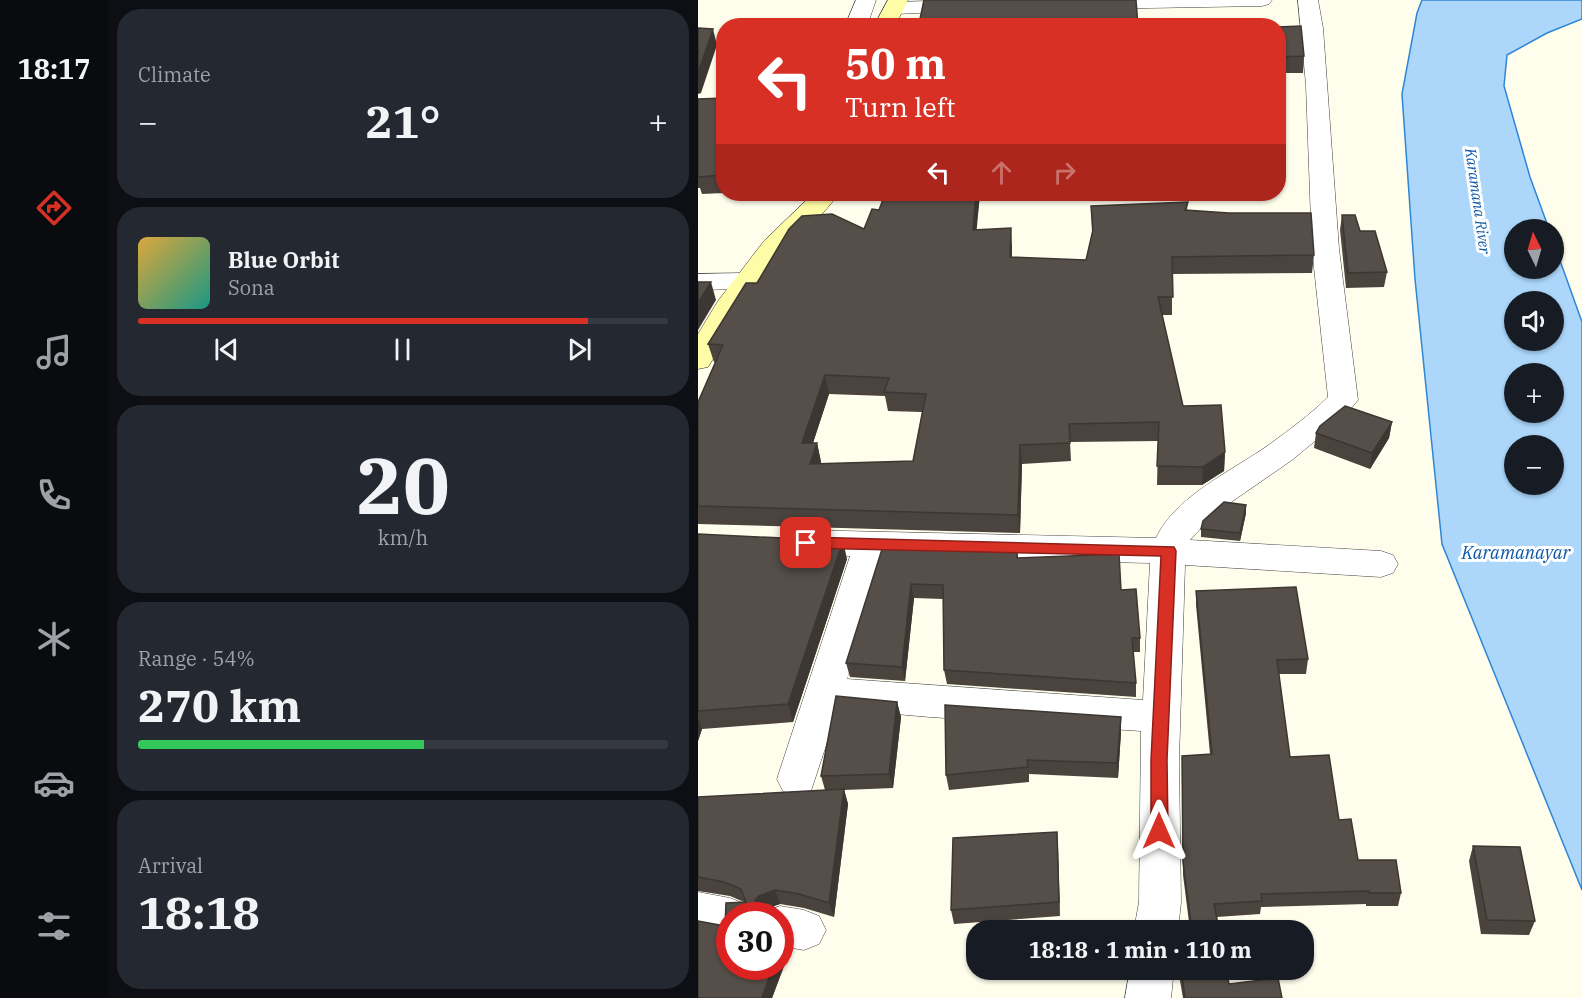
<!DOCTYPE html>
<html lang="en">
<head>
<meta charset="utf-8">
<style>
  body { margin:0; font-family:"IBM Plex Serif",serif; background:#242831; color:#f1f3f6; height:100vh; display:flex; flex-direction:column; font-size:22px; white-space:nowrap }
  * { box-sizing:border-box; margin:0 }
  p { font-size:20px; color:#9ea1a6 }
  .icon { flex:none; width:33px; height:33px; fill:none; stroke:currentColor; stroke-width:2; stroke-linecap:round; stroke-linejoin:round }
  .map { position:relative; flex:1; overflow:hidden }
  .side { display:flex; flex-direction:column; gap:9px; padding:9px; background:#0d0f14; width:590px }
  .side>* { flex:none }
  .hud { position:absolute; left:18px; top:18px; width:570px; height:183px; border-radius:24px; box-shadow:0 2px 4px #0004; background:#d93025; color:#fff; overflow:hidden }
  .needle { width:39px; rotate:355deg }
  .buttons { position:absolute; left:806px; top:219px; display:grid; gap:12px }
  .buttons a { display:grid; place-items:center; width:60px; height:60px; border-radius:50%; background:#171b24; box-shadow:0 2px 4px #0004; font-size:30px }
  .speed { position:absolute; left:18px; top:902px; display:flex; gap:12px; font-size:30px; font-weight:700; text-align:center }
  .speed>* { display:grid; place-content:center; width:78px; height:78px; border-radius:50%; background:#171b24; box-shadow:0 2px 4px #0004; line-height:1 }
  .speed .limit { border:9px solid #d22; background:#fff; color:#111 }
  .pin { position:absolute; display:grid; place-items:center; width:51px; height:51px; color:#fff; margin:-26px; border-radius:12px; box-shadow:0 3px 9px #0006 }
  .me { position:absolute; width:66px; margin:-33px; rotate:0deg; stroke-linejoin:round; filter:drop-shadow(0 0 4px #0008) }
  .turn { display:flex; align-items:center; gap:21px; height:126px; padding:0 30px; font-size:27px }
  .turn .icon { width:78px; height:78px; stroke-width:2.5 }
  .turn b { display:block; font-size:42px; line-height:51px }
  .lanes { display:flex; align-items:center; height:57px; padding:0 30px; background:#0003; justify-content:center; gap:30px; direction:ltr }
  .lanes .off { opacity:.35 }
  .big { font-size:45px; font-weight:800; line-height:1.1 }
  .side .tile { flex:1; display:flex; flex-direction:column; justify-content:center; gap:9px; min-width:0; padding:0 21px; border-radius:24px; background:#242831 }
  .side .dial { align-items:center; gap:0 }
  .dial b { font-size:78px; line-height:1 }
  .song { display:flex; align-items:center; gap:18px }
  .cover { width:72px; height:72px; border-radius:9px; background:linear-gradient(135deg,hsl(40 70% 55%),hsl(170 70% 35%)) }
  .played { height:6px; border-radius:3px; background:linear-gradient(90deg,#d93025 85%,#363941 85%) }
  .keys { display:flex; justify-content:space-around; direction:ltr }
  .heat { display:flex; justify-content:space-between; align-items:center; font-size:33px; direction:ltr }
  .charge { height:9px; border-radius:4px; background:linear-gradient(90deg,#34c759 54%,#363941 0) }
  .trip { position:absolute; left:268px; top:920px; width:348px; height:60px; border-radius:24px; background:#171b24; box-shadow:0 2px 4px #0004; font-weight:800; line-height:60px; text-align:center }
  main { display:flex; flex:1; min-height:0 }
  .dock { display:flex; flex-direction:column; width:108px; justify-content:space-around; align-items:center; background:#090b0e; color:#9ea1a6 }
  .dock .icon { width:42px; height:42px }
  .dock .selected { color:#d93025 }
  .dock b { font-size:27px; color:#f1f3f6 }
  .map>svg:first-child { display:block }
  .water { fill:#acd7fb; stroke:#2e86d7; stroke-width:1.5; fill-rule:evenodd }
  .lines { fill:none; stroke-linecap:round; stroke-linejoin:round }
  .street-casing { stroke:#3f3f3f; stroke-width:1 }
  .secondary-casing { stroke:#2e2e2e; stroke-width:1 }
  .street { fill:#fff; fill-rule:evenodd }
  .secondary { fill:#fffca7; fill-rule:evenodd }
  .wall { fill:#4a433e; fill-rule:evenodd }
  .shaded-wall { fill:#3c3732 }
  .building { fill:#564e48; stroke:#3c3732; stroke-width:1.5; fill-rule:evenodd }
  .route { fill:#d93025; stroke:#8d1f18; stroke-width:1.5 }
  .labels { text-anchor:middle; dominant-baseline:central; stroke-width:6; stroke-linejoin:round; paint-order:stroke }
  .far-water-label { font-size:15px; font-style:italic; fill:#0d58a7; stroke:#fff }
  .water-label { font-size:18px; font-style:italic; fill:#0d58a7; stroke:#fff }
</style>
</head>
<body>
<main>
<nav class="dock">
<b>18:17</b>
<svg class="icon selected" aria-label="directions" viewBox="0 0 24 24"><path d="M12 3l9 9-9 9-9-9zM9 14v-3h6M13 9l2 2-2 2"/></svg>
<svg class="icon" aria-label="music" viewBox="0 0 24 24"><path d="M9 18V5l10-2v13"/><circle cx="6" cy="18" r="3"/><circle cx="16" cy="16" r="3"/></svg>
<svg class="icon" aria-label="phone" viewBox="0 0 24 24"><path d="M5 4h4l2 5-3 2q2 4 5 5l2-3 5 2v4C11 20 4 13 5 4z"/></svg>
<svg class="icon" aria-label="climate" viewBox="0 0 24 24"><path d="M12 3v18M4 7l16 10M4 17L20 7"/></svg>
<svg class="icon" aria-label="car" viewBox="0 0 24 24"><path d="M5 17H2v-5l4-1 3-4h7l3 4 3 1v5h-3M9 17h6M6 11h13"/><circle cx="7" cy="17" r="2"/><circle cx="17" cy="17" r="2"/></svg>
<svg class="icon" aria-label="filters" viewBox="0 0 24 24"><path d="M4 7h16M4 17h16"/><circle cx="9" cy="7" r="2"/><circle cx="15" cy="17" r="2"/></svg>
</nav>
<section class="side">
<div class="tile"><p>Climate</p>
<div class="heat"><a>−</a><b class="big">21°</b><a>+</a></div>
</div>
<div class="tile">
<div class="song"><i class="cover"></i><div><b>Blue Orbit</b><p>Sona</p></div></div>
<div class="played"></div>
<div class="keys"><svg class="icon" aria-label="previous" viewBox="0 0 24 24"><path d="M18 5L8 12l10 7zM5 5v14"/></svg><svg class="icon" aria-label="pause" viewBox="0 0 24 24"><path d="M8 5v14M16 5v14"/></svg><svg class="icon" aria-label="next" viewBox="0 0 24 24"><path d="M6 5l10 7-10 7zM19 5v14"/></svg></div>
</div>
<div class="tile dial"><b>20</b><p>km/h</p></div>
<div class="tile"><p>Range · 54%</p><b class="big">270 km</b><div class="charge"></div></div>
<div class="tile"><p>Arrival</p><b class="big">18:18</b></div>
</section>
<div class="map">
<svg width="885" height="998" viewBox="0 0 885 998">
  <rect width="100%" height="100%" fill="#fffdec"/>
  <path class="water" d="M724,0H884V19L849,33L809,55L806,86L832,177L851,229L816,230V268H855V241L884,322V890L744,544L717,279L704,94L719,13ZM816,302H855V340H816ZM816,374H855V412H816ZM816,446H855V484H816Z"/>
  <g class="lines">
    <g class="street-casing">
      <g id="street">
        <polygon points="158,0 178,0 169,26 147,26"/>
        <polygon points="274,0 279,5 276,9 269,11 196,14 189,12 186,8 189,4 196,2"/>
        <polygon points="385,0 574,0 571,4 564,6 393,9 386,7 383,3"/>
        <path d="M600,0H620L625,28L641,249L660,400L645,418L594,460L516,514L492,540L683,551L695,555L700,564L695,573L683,577L487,565L481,760L483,902L480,930H436L441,902L443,731L232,717L140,709L113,791L99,796L85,791L79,779L152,556L101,554L89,551L84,542L89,533L101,530L458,538C477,496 536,470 572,444C591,430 612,415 630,397L614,249L608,85ZM187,557L452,563L445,700L149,679Z"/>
        <polygon points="46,273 56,275 60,281 56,287 46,289 0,290 0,274"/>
        <polygon points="0,892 32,898 47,904 52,915 32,915 32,938 0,932"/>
        <polygon points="82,906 106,910 121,916 128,930 121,944 106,950 82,946 82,915 65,915 67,912"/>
        <polygon points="432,969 476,969 473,998 427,998"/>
      </g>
    </g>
    <g class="secondary-casing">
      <g id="secondary">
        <polygon points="190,0 210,0 197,26 176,26"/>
        <path d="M115,194H140C122,221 95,240 74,265C49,297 32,333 10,367L0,369V334L20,301L66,241Z"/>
      </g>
    </g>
    <use href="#street" class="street"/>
    <use href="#secondary" class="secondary"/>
  </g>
  <g class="wall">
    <polygon points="580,27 606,56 605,73 580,73"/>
    <polygon points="26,98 26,193 4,194 2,188 0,188 0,99"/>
    <path d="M187,194H282L278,229L314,246V257L388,260L394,233L393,206L490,202L489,210L616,255L614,273L474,274V315H464L485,406L527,452L526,471L504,485H459L460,441L372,442L373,461L324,464L322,533L0,524V402L17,362H16L10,344L59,283L166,229L181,210ZM131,394L187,396L190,411L224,412L215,461L123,464V462L119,443H115Z"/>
    <polygon points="644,215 662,231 689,272 686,287 648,288 642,230"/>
    <polygon points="694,422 691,438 672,469 616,448 618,433"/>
    <polygon points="548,505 548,513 542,541 503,537 503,529"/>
    <polygon points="0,534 149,559 95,722 4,729 0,741"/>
    <polygon points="185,546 319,548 320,558 423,590 442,638 442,652 435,652 438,683 438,697 249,684 246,670 245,599 216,598 207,681 152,677 148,663"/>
    <polygon points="498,591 610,659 608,674 581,674 592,757 641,820 660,860 703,893 700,906 668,906 668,904 563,907 562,914 519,917 521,930 492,930 485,875 484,756 512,754 498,605"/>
    <polygon points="138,696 199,702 203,717 195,788 146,790 150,804 136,917 106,908 82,904 76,906 79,915 74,915 74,907 74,915 32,915 32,966 82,966 82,935 86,936 92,950 74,998 0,998 0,921 27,926 28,903 46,902 32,896 0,891 0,797 127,790 123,776"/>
    <polygon points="423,717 423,732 420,778 331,774 331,782 251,790 248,775"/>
    <polygon points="359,832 362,916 256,924 253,910"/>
    <polygon points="775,846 837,921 831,935 783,934 771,861"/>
    <polygon points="480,969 528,969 531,984 584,998 485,998"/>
  </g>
  <g class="shaded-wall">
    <polygon points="15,29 19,45 3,93 0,94 0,73"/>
    <polygon points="278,194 282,194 277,247 275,230"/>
    <polygon points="313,228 314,246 313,275 312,257"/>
    <polygon points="13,282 18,300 0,330 0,303"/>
    <polygon points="127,375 131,394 109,461 104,443"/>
    <polygon points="694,422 691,438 672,469 674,453"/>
    <polygon points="119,443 123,462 117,483 112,464"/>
    <polygon points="322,445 324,464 322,533 320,515"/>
    <polygon points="527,452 526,471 504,485 505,467"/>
    <polygon points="548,505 548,513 542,541 542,533"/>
    <polygon points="145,541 149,559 95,722 90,704"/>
    <polygon points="213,584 216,598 207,681 204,667"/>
    <polygon points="199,702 203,717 195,788 191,774"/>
    <polygon points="423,717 423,732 420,778 419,763"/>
    <polygon points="0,718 4,729 0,741"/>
    <polygon points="146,789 150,804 136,917 131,903"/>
    <polygon points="359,832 360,846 362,916 361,902"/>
    <polygon points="77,890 82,904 76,906 79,915 63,914 57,900 61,896"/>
    <polygon points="86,936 92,950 74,998 64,998 75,966 82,966 82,947"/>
  </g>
  <g class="building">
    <polygon points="226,0 438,0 440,26 201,26 201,20 222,19"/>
    <polygon points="603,26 606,56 580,57 580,27"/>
    <polygon points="0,28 15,29 0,73"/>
    <polygon points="26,98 26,175 0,177 0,99"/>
    <path d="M187,194H278L275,230L313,228L312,257L388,260L395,230L393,206L490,202L487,210L531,213H613L616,255L474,257L475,297H460L485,406L523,405L527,452L505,467L459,466L461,422L371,424L372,443L322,445L320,515L0,506V402L25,345L10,344L48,283H59L91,229L104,216L134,214L166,229L174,209L181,210ZM127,375L191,378L186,392L228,394L215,461L112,464L119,443H104Z"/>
    <polygon points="644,215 657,215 662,231 677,231 689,272 650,273"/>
    <polygon points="0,282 13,282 0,303"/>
    <polygon points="647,406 694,422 674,453 618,433 622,426"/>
    <polygon points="526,502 548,505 542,533 503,529 505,521"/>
    <polygon points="0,534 145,541 90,704 0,711"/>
    <polygon points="185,546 319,548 319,558 421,554 423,590 438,589 442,638 434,638 438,683 246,670 245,585 213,584 204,667 148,663"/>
    <polygon points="598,587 610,659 579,660 592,757 631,755 641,820 653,819 660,860 698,860 703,893 671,893 671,891 563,894 564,901 516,904 521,930 494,930 485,862 484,756 514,754 498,591"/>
    <polygon points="138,696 199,702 191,774 123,776"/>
    <polygon points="247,705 423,717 419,763 329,760 330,767 248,775"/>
    <polygon points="146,789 131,903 101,894 77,890 61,896 57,900 59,903 74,903 74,915 32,915 32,966 75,966 64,998 0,998 0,921 27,926 28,903 48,902 43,889 26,882 0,877 0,797"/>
    <polygon points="359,832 361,902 253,910 255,838"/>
    <polygon points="775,846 822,847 837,921 789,920"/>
    <polygon points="82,935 86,936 82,947"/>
    <polygon points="483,969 528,969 531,984 580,978 584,998 487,998"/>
  </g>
  <polygon class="route" points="108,537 476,547 478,551 469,760 470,831 467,836 461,838 455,836 453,831 453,760 463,556 108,548 101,543"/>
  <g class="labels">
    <g class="far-water-label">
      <text transform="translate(780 201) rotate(82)">Karamana River</text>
    </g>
    <g class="water-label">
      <text x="818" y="552">Karamanayar</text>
    </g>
  </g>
</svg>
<div class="buttons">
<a><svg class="needle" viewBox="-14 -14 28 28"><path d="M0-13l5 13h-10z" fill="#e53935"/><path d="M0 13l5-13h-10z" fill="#9ea1a6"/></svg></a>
<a><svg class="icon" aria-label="sound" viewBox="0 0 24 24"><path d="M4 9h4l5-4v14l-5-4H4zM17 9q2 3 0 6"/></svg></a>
<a>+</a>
<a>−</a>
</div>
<div class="speed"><div class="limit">30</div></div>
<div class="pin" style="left:108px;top:543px;background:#d93025"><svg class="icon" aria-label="arrive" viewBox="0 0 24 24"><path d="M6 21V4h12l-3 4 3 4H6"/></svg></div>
<svg class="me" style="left:461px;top:831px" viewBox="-20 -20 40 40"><path d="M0-17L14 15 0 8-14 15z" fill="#d93025" stroke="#fff" stroke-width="4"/></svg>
<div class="trip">18:18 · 1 min · 110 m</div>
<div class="hud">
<div class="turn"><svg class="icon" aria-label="left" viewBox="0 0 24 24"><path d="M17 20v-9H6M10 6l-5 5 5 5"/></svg><div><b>50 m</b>Turn left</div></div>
<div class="lanes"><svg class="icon" aria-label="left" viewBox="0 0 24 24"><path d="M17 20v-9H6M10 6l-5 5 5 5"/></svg><svg class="icon off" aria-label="ahead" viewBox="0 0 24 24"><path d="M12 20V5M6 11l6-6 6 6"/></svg><svg class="icon off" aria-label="right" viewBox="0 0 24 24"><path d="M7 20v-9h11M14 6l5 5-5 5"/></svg></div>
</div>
</div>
</main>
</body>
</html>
